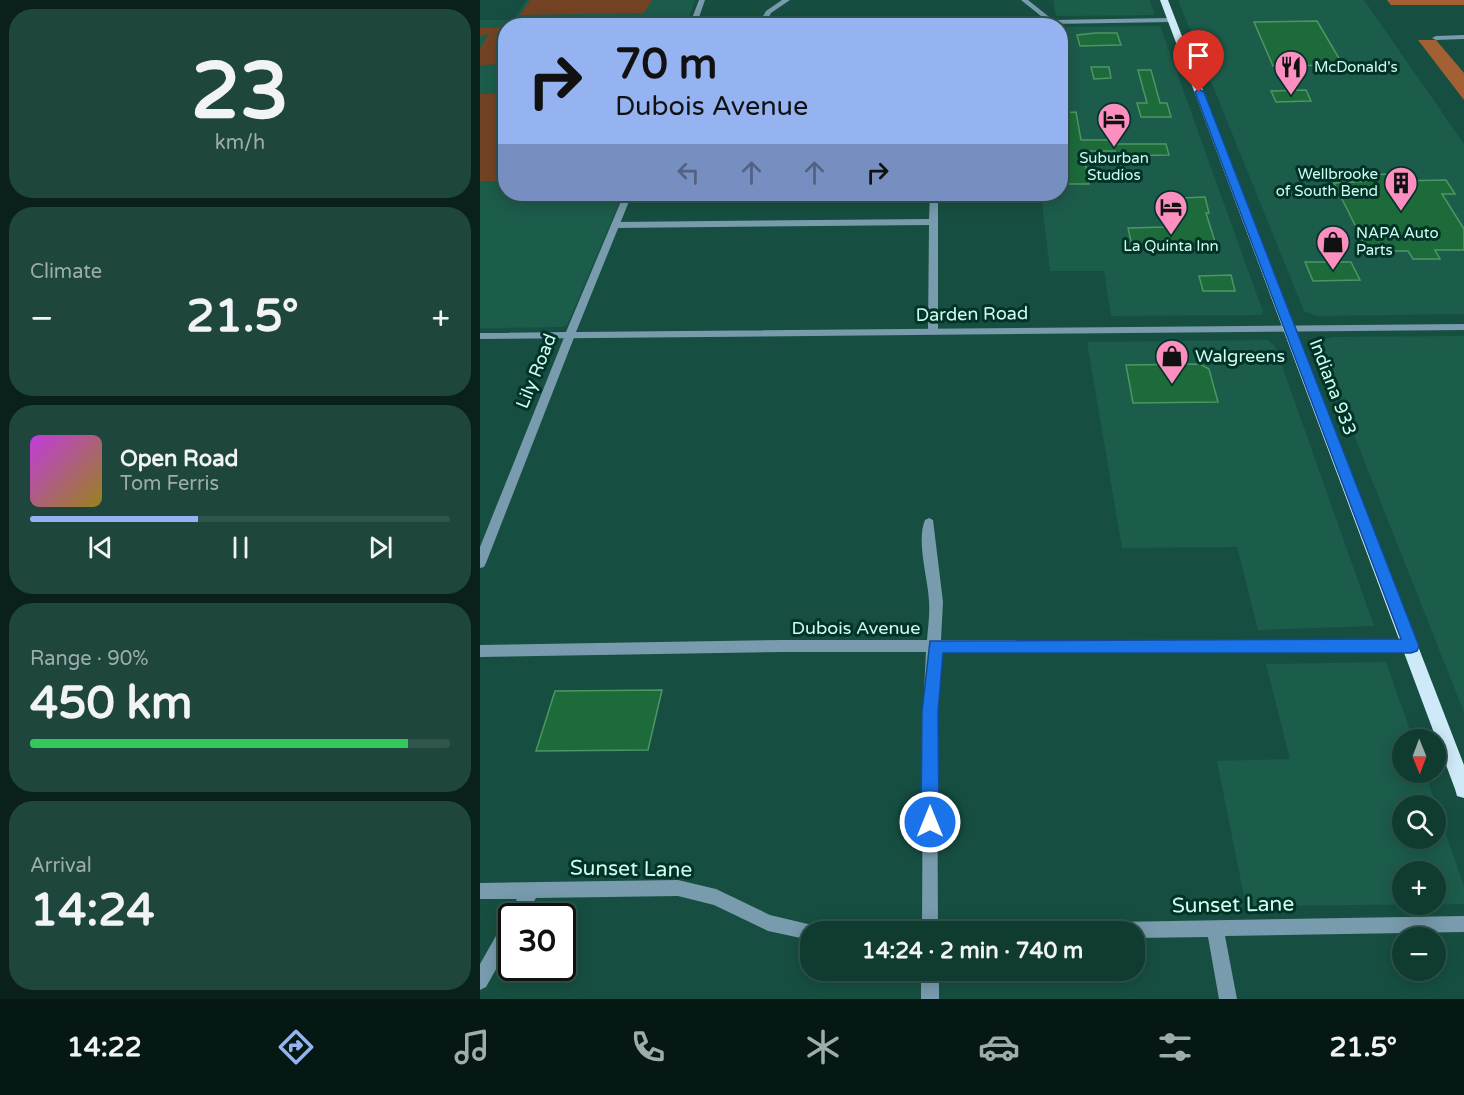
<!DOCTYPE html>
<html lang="en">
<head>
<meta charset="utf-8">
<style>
  body { margin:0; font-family:"Varela Round",sans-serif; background:#1e463d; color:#f1f3f6; height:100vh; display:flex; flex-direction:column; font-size:22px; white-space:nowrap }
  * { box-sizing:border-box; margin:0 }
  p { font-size:20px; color:#9cadab }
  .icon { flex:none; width:33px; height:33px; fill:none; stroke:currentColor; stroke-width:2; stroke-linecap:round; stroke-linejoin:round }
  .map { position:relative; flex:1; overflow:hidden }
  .panel { display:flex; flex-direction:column; gap:9px; padding:9px; background:#09201b; width:480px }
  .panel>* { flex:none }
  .top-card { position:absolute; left:18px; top:18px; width:570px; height:183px; border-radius:24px; box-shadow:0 3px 15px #0003,0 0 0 2px #30554d; background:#95b2f1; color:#111; overflow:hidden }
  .needle { width:39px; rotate:179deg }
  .fabs { position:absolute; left:912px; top:729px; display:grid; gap:12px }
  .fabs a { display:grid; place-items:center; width:54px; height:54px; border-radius:50%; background:#103b31; box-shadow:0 3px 15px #0003,0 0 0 2px #30554d; font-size:30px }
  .speed { position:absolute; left:18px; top:903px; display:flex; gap:12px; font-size:30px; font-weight:700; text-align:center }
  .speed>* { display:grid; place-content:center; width:78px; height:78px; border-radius:50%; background:#103b31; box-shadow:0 3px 15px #0003,0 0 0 2px #30554d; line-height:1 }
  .speed .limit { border:3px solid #111; border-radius:9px; background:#fff; color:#111 }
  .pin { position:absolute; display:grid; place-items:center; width:51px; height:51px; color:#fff; margin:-62px -26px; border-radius:50% 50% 50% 0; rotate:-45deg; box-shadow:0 0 6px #0007 }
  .pin .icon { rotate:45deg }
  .me { position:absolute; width:66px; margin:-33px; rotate:0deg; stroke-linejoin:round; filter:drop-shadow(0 0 4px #0008) }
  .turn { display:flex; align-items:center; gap:21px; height:126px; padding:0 18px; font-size:27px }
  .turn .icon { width:78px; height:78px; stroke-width:2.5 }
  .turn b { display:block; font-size:42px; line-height:51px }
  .lanes { display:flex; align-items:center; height:57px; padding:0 18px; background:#0003; justify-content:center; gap:30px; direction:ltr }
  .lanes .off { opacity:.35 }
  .big { font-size:45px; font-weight:800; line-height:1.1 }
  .panel .card { flex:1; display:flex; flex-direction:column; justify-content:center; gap:9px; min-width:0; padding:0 21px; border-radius:24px; background:#1e463d }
  .panel .dial { align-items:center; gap:0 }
  .dial b { font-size:78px; line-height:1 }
  .song { display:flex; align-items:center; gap:18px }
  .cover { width:72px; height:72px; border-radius:9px; background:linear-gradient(135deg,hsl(290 70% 55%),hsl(50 70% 35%)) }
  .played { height:6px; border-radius:3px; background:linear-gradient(90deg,#95b2f1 40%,#30554d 40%) }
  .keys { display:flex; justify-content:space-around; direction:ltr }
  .heat { display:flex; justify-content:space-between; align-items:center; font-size:33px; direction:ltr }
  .charge { height:9px; border-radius:4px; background:linear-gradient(90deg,#34c759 90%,#30554d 0) }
  .trip { position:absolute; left:320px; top:921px; width:345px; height:60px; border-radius:24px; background:#103b31; box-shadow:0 3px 15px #0003,0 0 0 2px #30554d; font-weight:800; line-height:60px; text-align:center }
  .tab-bar { display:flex; height:96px; justify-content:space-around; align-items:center; background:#061814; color:#9cadab }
  .tab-bar .icon { width:42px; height:42px }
  .tab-bar .current { color:#95b2f1 }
  .tab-bar b { font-size:27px; color:#f1f3f6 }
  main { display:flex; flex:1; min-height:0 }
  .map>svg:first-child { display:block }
  .built { fill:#1c5c4b; fill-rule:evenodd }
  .green { fill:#744323 }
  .forest { fill:#a26033 }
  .building { fill:#1d6b3b; stroke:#4c9664; stroke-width:1.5 }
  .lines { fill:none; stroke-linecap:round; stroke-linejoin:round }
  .minor { fill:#789bad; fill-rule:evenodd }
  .tertiary { fill:#789bad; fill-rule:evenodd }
  .primary { fill:#cee9f8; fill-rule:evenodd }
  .route { fill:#1a73e8; stroke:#114b97; stroke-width:1.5 }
  .labels { text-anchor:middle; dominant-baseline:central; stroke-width:6; stroke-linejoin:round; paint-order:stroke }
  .far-poi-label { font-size:15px; fill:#cefeee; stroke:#033328; text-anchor:start }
  .street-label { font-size:18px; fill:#cefeee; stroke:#033328 }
  .poi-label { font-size:18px; fill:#cefeee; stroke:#033328; text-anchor:start }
  .near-street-label { font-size:21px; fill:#cefeee; stroke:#033328 }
</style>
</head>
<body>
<main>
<section class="panel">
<div class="card dial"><b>23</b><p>km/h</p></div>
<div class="card"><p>Climate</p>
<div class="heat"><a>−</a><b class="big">21.5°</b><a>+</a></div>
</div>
<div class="card">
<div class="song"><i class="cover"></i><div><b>Open Road</b><p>Tom Ferris</p></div></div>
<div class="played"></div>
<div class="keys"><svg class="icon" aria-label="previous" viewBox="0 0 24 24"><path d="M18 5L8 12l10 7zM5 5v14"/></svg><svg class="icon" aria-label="pause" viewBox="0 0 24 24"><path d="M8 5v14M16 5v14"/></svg><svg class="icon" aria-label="next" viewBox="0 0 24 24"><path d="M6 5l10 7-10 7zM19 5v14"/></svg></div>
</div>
<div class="card"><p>Range · 90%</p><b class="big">450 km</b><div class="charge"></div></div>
<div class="card"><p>Arrival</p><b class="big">14:24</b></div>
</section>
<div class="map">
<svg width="984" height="999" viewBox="0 0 984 999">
  <rect width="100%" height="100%" fill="#164f41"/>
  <g class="built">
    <polygon points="47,0 215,0 206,25 26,26 26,194 143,194 87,325 83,327 0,328 0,20 33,20"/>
    <polygon points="573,0 670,0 675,15 576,16"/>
    <polygon points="698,0 884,0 984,144 984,314 836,316 824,311"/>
    <polygon points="680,26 783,312 781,315 631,316 624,271 570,271 561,194 580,194 581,27"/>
    <polygon points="984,336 984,712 839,347 843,340 852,337"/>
    <polygon points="788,340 795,346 894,626 778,630 757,547 642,548 607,342"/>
    <path d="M906,662L933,739L922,740V772L945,773L984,886V904L766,906L737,761L810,759L786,664ZM922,806H956V838H922ZM922,872H956V904H922Z"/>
  </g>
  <g class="green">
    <polygon points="50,0 172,0 164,13 40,15"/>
    <polygon points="0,28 25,28 25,32 9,34 25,34 25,64 0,65 0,48 9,34 0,36"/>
    <polygon points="25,93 25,181 0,181 0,94"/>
  </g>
  <g class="forest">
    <polygon points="907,0 984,0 984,5 911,5"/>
    <polygon points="938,40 956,40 984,73 984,100"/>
  </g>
  <g class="building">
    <polygon points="837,21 863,65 793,66 774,22"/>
    <polygon points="616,33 637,33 641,45 600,46 597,35"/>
    <polygon points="611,67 629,67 631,78 614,79"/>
    <polygon points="658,70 671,70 680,103 687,103 691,117 661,117 657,103 667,103"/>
    <polygon points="826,90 831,101 796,102 791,91"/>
    <polygon points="596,112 601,140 633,140 634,144 686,144 689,155 636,156 635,151 603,151 609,184 587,184 580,151 580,113"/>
    <polygon points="911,174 915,181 966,180 975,194 962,194 984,229 984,250 955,250 960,259 933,259 928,251 888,251 854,183 890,181 886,175"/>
    <polygon points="725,197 729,213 726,213 736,245 730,245 731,248 690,248 652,246 648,228 686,227 678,199"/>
    <polygon points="825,262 871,262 880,280 833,281"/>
    <polygon points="751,275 755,291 723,291 719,276"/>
    <polygon points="720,364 729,369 738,402 653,403 646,365"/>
    <polygon points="182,690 168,750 56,751 75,691"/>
  </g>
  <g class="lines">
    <g class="minor">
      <polygon points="302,0 310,0 291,13 284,26 277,26 286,11"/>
      <polygon points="541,0 548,0 573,20 691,18 694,20 691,22 571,24"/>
      <polygon points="984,35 984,39 956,40 952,38 956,36"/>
      <polygon points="450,194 458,194 458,331 453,334 448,331 449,225 136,228 131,225 136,222 449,219"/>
      <polygon points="90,332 95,335 6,563 4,567 0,568 0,547 85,335"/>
      <path d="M449,518L453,520L463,602L461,640H931L936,642L938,646L936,650L931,652H460L457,712L458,932H442L443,712L446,652H303L0,657V645L303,640H447C448,627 450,614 449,601C448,578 436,541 445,520Z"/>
      <polygon points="198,880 236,889 290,915 336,926 338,932 330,932 330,940 288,931 234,905 198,896 56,898 45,916 32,916 32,941 6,987 0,990 0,964 37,899 0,899 0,883"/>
      <polygon points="984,916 984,932 745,936 757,999 739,999 728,937 654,938 654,932 514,932 516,926 522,924"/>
      <rect x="441" y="970" width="18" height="29"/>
    </g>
    <g class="tertiary">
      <polygon points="219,0 225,0 216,26 209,26"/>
      <polygon points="144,194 152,194 96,332 984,324 984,330 0,339 0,333 86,332"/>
    </g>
    <polygon class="primary" points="680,0 688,0 984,765 984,798 977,796 975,789"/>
  </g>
  <polygon class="route" points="719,89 724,92 939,646 937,651 931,653 463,653 458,712 459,822 456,828 450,830 444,828 441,822 442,712 450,641 921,639 715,92"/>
  <defs>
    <g id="restaurant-pin" transform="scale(1.725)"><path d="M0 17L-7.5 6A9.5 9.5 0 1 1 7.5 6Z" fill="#fd8ec0" stroke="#033328"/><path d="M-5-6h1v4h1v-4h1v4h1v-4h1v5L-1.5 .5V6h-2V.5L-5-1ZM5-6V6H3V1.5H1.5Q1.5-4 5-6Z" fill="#111"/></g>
    <g id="hotel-pin" transform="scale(1.725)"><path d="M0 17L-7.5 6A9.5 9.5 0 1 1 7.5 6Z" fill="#fd8ec0" stroke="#033328"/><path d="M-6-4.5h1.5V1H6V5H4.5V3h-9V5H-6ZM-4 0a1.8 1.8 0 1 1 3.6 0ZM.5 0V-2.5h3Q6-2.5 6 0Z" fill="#111"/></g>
    <g id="building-pin" transform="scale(1.725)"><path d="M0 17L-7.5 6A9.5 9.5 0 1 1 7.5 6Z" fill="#fd8ec0" stroke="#033328"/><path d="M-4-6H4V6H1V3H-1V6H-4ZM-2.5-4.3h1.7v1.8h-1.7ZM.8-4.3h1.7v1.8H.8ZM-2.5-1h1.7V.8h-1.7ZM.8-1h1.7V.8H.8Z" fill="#111"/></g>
    <g id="shop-pin" transform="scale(1.725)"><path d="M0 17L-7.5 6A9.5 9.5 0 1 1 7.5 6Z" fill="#fd8ec0" stroke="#033328"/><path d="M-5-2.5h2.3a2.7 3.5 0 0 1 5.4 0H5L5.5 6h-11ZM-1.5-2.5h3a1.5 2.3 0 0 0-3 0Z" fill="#111"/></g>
  </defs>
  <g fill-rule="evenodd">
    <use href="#restaurant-pin" x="811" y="67"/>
    <use href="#hotel-pin" x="634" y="119"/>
    <use href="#building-pin" x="921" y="183"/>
    <use href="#hotel-pin" x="691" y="207"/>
    <use href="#shop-pin" x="853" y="242"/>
    <use href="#shop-pin" x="692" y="356"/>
  </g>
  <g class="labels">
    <g class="far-poi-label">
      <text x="834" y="67">McDonald's</text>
      <text x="634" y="158" text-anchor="middle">Suburban<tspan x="634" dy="17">Studios</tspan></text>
      <text x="898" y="174" text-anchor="end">Wellbrooke<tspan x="898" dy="17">of South Bend</tspan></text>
      <text x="876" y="233">NAPA Auto<tspan x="876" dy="17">Parts</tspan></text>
      <text x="691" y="246" text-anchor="middle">La Quinta Inn</text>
    </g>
    <g class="street-label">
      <text transform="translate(492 314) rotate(-1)">Darden Road</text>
      <text transform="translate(56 371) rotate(-68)">Lily Road</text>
      <text transform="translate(853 387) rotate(69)">Indiana 933</text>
      <text x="376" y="628">Dubois Avenue</text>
    </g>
    <g class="poi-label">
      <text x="715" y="356">Walgreens</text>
    </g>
    <g class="near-street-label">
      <text transform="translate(151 869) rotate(1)">Sunset Lane</text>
      <text transform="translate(753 905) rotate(-1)">Sunset Lane</text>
    </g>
  </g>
</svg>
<div class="fabs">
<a><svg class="needle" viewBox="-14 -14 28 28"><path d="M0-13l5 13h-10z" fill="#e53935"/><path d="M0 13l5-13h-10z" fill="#9cadab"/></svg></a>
<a><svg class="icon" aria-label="search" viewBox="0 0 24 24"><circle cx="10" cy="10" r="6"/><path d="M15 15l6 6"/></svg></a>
<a>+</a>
<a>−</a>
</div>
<div class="speed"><div class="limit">30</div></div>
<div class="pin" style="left:719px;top:92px;background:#d93025"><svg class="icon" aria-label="arrive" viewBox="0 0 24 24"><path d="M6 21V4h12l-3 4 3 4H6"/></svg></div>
<svg class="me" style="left:450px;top:822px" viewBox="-20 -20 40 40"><circle r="17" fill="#1a73e8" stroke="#fff" stroke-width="3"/><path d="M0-11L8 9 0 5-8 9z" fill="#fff"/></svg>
<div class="trip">14:24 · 2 min · 740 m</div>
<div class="top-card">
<div class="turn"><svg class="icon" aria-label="right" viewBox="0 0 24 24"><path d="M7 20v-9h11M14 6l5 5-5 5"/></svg><div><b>70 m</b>Dubois Avenue</div></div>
<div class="lanes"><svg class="icon off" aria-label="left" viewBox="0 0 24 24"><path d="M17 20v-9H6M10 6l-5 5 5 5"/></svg><svg class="icon off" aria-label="ahead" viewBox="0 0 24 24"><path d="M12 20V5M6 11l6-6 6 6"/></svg><svg class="icon off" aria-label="ahead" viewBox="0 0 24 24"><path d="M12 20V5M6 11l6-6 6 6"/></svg><svg class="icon" aria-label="right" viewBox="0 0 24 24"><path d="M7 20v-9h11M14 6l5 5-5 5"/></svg></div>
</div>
</div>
</main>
<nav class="tab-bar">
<b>14:22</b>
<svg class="icon current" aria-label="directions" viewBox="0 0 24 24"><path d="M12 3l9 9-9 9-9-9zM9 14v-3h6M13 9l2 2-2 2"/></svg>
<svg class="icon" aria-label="music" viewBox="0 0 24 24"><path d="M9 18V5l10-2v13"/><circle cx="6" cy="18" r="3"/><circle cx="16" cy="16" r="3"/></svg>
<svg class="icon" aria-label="phone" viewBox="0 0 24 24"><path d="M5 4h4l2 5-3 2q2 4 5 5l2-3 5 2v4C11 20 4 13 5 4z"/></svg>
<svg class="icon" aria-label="climate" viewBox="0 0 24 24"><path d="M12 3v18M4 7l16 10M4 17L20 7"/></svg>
<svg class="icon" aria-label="car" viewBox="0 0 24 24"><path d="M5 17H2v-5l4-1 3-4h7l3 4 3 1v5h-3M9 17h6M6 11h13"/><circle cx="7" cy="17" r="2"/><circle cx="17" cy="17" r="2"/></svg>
<svg class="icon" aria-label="filters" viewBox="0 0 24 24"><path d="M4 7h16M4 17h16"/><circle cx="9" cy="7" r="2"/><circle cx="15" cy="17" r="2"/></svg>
<b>21.5°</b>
</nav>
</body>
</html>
